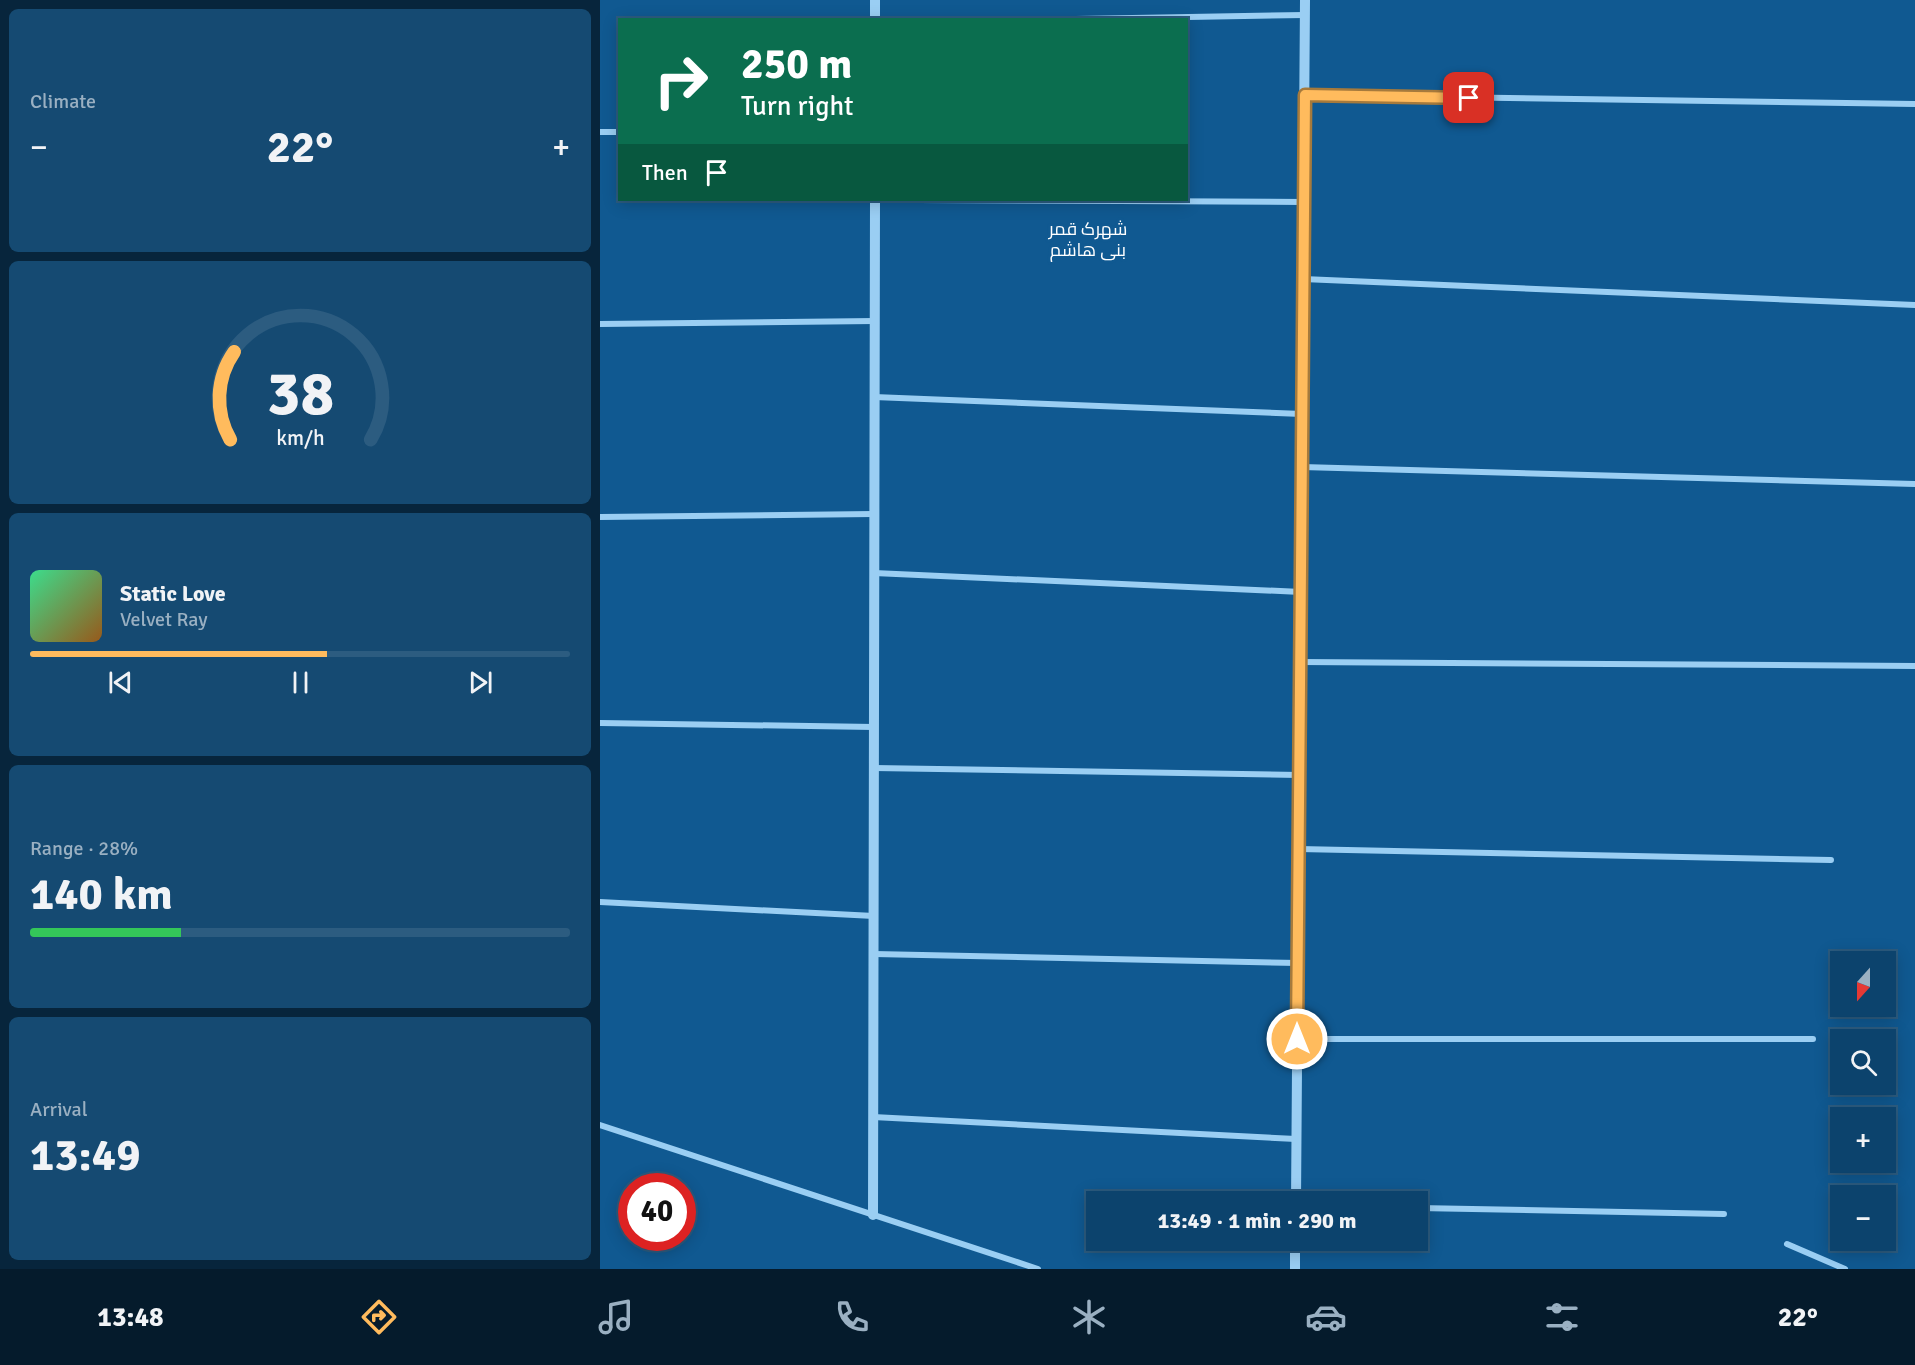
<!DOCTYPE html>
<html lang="en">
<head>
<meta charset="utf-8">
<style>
  body { margin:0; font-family:Signika,Cairo,sans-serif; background:#154a72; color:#f1f3f6; height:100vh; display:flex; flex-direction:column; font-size:22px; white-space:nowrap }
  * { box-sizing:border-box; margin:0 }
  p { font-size:20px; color:#9ab0c2 }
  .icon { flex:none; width:33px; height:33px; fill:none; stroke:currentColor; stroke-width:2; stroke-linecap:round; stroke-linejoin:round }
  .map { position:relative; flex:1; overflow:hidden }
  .side { display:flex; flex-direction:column; gap:9px; padding:9px; background:#07253c; width:600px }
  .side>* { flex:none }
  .banner { position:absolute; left:18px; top:18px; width:570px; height:183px; border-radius:0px; box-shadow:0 3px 15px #0003,0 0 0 2px #2c5c80; background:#0b6e4f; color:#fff; overflow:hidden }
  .needle { width:39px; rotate:201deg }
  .tools { position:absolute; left:1230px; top:951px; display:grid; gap:12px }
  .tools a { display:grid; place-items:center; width:66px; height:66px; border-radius:0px; background:#0c436d; box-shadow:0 3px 15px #0003,0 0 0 2px #2c5c80; font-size:30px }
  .speed { position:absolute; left:18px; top:1173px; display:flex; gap:12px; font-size:30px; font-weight:700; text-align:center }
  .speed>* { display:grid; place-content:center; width:78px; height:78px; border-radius:50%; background:#0c436d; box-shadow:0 3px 15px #0003,0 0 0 2px #2c5c80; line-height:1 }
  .speed .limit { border:9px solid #d22; background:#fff; color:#111 }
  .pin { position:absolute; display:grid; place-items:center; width:51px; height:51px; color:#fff; margin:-26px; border-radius:12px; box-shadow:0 3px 9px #0006 }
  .me { position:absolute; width:66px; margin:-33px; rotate:0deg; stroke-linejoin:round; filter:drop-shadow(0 0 4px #0008) }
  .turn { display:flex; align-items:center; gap:21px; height:126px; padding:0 24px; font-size:27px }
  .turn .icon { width:78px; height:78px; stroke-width:2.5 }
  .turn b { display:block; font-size:42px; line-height:51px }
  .then { display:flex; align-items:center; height:57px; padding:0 24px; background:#0003; gap:12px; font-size:22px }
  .big { font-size:45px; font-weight:800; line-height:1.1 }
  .side .widget { flex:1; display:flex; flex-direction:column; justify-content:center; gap:9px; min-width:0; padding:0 21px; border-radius:9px; background:#154a72 }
  .side .dial { align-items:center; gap:0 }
  .dial svg { height:156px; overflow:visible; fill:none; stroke:#2c5c80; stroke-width:7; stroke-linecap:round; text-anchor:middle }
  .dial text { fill:#f1f3f6; stroke:none }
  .song { display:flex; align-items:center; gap:18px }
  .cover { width:72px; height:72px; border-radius:9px; background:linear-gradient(135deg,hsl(150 70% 55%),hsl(30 70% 35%)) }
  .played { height:6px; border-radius:3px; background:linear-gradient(90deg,#ffbb5d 55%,#2c5c80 55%) }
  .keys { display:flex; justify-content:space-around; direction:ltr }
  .heat { display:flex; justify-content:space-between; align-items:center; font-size:33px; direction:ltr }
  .charge { height:9px; border-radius:4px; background:linear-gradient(90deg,#34c759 28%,#2c5c80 0) }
  .trip { position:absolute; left:486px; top:1191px; width:342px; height:60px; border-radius:0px; background:#0c436d; box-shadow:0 3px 15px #0003,0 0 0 2px #2c5c80; font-weight:800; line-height:60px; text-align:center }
  .tab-bar { display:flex; height:96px; justify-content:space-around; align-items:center; background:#051b2c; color:#9ab0c2 }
  .tab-bar .icon { width:42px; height:42px }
  .tab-bar .selected { color:#ffbb5d }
  .tab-bar b { font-size:27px; color:#f1f3f6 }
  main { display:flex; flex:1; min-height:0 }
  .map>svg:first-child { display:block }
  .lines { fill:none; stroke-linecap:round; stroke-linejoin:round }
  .minor { stroke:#9acef3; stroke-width:6 }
  .tertiary { stroke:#9acef3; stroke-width:10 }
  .route-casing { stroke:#a67a3c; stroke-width:15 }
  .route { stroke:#ffbb5d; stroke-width:10 }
  .labels { text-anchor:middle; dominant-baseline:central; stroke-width:6; stroke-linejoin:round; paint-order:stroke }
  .neighbourhood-label { font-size:18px; fill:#fff; stroke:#105991 }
</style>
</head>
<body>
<main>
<section class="side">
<div class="widget"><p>Climate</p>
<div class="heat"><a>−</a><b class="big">22°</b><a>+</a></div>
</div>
<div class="widget dial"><svg viewBox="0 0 100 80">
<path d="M14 69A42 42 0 1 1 86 69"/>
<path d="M14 69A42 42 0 0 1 16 24" stroke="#ffbb5d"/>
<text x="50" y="56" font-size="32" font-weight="700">38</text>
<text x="50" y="72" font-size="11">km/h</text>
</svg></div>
<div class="widget">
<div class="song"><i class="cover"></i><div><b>Static Love</b><p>Velvet Ray</p></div></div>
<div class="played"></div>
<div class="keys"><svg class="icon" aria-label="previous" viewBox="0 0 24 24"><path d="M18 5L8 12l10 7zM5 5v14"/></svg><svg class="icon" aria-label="pause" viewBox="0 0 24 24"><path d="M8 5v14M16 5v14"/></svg><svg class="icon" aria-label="next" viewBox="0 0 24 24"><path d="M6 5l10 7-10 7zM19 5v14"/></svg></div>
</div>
<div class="widget"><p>Range · 28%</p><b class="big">140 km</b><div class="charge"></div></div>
<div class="widget"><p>Arrival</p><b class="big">13:49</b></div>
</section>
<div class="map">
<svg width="1315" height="1269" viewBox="0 0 1315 1269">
  <rect width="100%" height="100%" fill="#105991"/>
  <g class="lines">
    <g class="minor">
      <polyline points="420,20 705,15"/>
      <polyline points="705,95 1315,104"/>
      <polyline points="0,132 20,132"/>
      <polyline points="319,200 704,202"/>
      <polyline points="703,279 1315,305"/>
      <polyline points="0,324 275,321"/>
      <polyline points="274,397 702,414"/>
      <polyline points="702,467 1315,484"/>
      <polyline points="0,517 274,514"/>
      <polyline points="274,573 701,592"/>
      <polyline points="700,662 1315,666"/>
      <polyline points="0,723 274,727"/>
      <polyline points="274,768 699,775"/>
      <polyline points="699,849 1231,860"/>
      <polyline points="0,902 274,916"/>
      <polyline points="274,954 698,963"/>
      <polyline points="697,1039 1213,1039"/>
      <polyline points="273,1117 696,1139"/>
      <polyline points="0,1125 438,1269"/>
      <polyline points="818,1208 1124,1214"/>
      <polyline points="1187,1244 1245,1269"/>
    </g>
    <g class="tertiary">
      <polyline points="275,20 275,0"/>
      <polyline points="696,1202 705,0"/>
      <polyline points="273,1215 275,200"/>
      <polyline points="695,1269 695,1240"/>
    </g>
  </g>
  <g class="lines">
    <g class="route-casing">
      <polyline id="route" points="697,1039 705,95 869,98"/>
    </g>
    <use href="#route" class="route"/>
  </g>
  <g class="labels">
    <g class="neighbourhood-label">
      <text x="488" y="229">شهرک قمر<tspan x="488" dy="21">بنی هاشم</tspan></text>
    </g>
  </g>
</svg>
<div class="tools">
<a><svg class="needle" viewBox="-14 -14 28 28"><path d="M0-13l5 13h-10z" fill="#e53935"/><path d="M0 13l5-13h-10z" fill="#9ab0c2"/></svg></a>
<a><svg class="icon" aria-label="search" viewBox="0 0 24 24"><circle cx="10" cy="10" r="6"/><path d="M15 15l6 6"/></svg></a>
<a>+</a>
<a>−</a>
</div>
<div class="speed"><div class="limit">40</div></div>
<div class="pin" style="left:869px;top:98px;background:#d93025"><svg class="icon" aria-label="arrive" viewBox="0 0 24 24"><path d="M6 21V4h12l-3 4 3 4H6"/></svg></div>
<svg class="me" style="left:697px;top:1039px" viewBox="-20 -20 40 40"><circle r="17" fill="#ffbb5d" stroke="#fff" stroke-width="3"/><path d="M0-11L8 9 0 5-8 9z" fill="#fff"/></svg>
<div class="trip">13:49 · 1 min · 290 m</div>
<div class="banner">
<div class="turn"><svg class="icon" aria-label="right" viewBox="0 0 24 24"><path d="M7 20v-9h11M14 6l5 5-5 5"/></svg><div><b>250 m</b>Turn right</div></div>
<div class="then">Then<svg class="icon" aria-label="arrive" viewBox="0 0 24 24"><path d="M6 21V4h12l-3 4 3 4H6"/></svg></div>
</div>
</div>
</main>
<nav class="tab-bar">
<b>13:48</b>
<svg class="icon selected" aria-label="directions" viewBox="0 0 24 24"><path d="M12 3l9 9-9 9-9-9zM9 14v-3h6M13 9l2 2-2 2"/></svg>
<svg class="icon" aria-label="music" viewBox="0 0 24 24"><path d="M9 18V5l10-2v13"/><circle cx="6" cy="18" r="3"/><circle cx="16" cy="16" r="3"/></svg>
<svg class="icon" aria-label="phone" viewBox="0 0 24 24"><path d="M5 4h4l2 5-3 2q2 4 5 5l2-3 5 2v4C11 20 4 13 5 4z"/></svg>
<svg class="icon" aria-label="climate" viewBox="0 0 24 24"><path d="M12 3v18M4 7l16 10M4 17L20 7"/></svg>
<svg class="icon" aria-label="car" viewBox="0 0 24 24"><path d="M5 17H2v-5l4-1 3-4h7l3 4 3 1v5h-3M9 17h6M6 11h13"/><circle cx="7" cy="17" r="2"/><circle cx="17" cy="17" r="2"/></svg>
<svg class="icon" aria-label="filters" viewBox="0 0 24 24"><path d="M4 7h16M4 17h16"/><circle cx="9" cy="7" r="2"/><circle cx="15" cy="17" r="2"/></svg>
<b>22°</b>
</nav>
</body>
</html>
